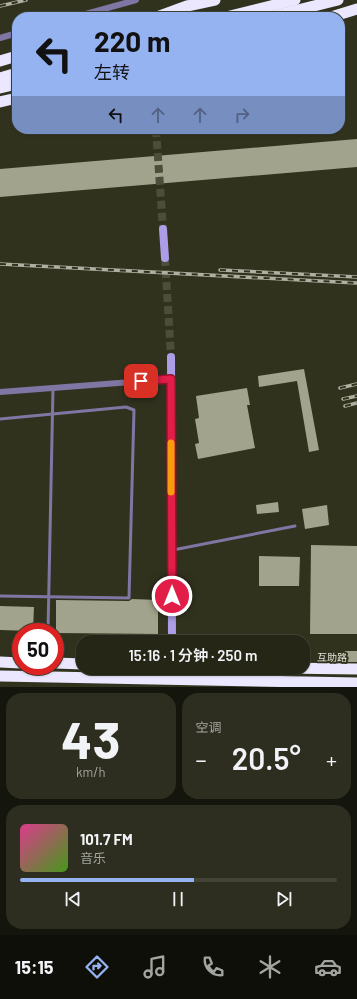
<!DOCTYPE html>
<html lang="zh">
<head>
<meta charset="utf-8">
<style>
  body { margin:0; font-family:Barlow,"Noto Sans SC",sans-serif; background:#2d2e1f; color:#f1f3f6; height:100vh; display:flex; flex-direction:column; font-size:15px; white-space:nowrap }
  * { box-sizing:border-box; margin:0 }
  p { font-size:13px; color:#a3a5a1 }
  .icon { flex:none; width:22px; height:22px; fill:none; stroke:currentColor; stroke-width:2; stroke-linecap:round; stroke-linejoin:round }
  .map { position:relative; height:687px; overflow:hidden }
  .drawer { display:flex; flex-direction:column; gap:6px; padding:6px; background:#14150c; flex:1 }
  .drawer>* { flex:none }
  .guide { position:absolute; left:12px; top:12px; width:333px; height:122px; border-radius:16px; box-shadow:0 1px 3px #0004,0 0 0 1px #424335; background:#95b2f1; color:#111; overflow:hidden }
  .speed { position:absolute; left:12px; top:623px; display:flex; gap:8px; font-size:20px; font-weight:700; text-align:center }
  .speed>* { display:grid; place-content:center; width:52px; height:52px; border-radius:50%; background:#252616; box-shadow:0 1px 3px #0004,0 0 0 1px #424335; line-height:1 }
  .speed .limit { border:6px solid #d22; background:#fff; color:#111 }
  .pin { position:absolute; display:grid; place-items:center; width:34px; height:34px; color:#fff; margin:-17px; border-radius:8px; box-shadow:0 2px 6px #0006 }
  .me { position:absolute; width:44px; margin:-22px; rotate:0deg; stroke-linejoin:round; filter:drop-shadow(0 0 3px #0008) }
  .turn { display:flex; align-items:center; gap:14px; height:84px; padding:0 16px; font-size:18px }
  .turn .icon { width:52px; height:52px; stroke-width:2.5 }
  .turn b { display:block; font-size:28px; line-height:34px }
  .lanes { display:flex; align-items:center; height:38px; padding:0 16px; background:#0003; justify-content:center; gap:20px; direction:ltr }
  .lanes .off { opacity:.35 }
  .big { font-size:30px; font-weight:600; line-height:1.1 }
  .drawer .tile { flex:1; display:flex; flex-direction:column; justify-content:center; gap:6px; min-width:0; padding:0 14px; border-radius:16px; background:#2d2e1f }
  .drawer .dial { align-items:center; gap:0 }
  .dial b { font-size:52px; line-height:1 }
  .song { display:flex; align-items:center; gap:12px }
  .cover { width:48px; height:48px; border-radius:6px; background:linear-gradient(135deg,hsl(330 70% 55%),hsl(100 70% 35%)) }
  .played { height:4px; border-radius:2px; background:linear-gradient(90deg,#95b2f1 55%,#424335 55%) }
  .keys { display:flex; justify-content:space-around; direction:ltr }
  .heat { display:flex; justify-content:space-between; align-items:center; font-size:22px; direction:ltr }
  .drawer .tiles { flex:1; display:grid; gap:6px; grid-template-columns:1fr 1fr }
  .tile:last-child { grid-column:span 2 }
  .trip { position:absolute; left:76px; top:635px; width:234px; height:40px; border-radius:16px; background:#252616; box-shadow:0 1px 3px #0004,0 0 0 1px #424335; font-weight:600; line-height:40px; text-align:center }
  .tab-bar { display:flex; height:64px; justify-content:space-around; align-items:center; background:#0f0f09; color:#a3a5a1 }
  .tab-bar .icon { width:28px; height:28px }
  .tab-bar .selected { color:#95b2f1 }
  .tab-bar b { font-size:18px; color:#f1f3f6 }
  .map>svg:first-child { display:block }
  .building { fill:#a1a38c }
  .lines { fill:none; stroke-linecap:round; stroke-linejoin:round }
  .secondary-tunnel { stroke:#4c4d3a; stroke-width:8; stroke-dasharray:8 4; stroke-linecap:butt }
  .lane { stroke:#8076a4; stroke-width:3 }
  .street { stroke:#8076a4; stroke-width:6 }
  .secondary { stroke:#ad9de6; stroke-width:8 }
  .highway { stroke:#ebe7fe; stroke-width:11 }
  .rail-casing { stroke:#afb0a1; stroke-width:3.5 }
  .rail { stroke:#31321e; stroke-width:2; stroke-dasharray:6; stroke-linecap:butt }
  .route-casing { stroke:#92132f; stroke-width:10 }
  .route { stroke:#e11d48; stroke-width:7 }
  .slow { stroke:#f59e0b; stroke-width:7 }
  .labels { text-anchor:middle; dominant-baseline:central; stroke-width:4; stroke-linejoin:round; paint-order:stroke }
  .street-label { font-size:10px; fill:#e2e3d7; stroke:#31321e }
</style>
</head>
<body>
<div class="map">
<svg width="357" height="687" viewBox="0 0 357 687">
  <rect width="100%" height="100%" fill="#31321e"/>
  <g class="building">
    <polygon points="357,139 357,167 0,197 0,169"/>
    <polygon points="304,369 319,450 309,452 297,381 259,387 258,376"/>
    <polygon points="247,388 250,405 247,405 255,448 198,459 195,444 199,443 195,419 199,418 196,396"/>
    <polygon points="278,502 279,512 257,514 256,505"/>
    <polygon points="327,505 329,525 305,529 302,509"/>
    <polygon points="311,545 357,546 357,634 310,634"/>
    <polygon points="259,556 300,557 299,586 259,586"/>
    <polygon points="132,599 158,600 158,634 56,633 56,600 129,601"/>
    <polygon points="0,606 34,607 33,631 0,630"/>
    <polygon points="344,651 357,651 357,662 343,662"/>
  </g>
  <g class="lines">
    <g class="secondary-tunnel">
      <polyline points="156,129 163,229"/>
      <polyline points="165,258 171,357"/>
    </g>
    <g class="lane">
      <polyline points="0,419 126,407 134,410 129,598 0,596"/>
      <polyline points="173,550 295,526"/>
      <polyline points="48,632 53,388"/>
    </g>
    <g class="street">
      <polyline points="75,17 136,0"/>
      <polyline points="0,38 17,33"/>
      <polyline points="0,392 171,379"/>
    </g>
    <g class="secondary">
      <polyline points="163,229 165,258"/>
      <polyline points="171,357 172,642"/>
      <polyline points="172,668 172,680"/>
    </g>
    <g class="highway">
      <polyline points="157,17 187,6 215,0"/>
      <polyline points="226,17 295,0"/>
      <polyline points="270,17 338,0"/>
      <polyline points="331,17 357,9"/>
      <polyline points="0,61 17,56"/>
      <polyline points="0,78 17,73"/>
      <polyline points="0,88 17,84"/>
      <polyline points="0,102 17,98"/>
      <polyline points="0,662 21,663"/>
      <polyline points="55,663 83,664"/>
      <polyline points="282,668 357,669"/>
      <polyline points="0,676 357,683"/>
    </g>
    <g class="rail-casing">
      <g id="rail">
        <polyline points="0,6 26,0"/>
        <polyline points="0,264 357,283"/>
        <polyline points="220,270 357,277"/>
        <polyline points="340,388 357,384"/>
        <polyline points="343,399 357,396"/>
        <polyline points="345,406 357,403"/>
      </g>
    </g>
    <use href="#rail" class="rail"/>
  </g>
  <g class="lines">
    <g class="route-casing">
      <polyline id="route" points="141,381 171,379 172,596"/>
    </g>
    <use href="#route" class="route"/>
    <polyline class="slow" points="171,443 171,492"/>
  </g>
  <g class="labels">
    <g class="street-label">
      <text transform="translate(332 657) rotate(1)">互助路</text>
    </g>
  </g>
</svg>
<div class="speed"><div class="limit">50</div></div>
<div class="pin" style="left:141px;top:381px;background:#d93025"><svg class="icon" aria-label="arrive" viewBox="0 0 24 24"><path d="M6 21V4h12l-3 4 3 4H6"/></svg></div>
<svg class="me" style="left:172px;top:596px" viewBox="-20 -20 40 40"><circle r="17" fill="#e11d48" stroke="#fff" stroke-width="3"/><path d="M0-11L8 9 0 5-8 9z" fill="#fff"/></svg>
<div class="trip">15:16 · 1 分钟 · 250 m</div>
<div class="guide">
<div class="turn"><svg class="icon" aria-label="left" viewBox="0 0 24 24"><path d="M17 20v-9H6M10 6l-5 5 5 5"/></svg><div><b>220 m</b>左转</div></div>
<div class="lanes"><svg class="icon" aria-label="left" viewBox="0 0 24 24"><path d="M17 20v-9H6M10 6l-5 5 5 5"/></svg><svg class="icon off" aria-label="ahead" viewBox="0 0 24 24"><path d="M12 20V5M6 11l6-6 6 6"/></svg><svg class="icon off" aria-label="ahead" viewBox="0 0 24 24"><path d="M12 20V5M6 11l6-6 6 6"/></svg><svg class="icon off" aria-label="right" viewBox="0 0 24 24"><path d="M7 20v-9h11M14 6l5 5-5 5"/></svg></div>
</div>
</div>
<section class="drawer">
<div class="tiles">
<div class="tile dial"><b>43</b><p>km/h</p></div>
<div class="tile"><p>空调</p>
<div class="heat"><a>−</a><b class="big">20.5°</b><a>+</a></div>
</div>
<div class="tile">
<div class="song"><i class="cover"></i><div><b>101.7 FM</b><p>音乐</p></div></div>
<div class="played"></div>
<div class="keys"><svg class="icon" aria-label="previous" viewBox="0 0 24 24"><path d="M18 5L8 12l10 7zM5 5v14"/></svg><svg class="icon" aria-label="pause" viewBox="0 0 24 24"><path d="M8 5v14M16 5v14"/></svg><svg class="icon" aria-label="next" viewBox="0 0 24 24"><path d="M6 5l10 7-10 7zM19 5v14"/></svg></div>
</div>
</div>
</section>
<nav class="tab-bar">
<b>15:15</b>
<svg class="icon selected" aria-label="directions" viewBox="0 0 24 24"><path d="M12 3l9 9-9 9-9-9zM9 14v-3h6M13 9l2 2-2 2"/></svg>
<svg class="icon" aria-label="music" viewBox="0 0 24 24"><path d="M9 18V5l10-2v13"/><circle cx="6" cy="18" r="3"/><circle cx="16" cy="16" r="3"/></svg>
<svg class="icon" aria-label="phone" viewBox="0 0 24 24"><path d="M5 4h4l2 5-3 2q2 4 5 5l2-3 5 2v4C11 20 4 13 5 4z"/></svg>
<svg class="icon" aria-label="climate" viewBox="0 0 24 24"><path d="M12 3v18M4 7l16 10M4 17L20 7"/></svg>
<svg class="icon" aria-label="car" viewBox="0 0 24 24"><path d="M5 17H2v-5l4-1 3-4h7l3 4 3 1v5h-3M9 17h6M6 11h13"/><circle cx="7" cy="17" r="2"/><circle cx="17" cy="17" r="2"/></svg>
</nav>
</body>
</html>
